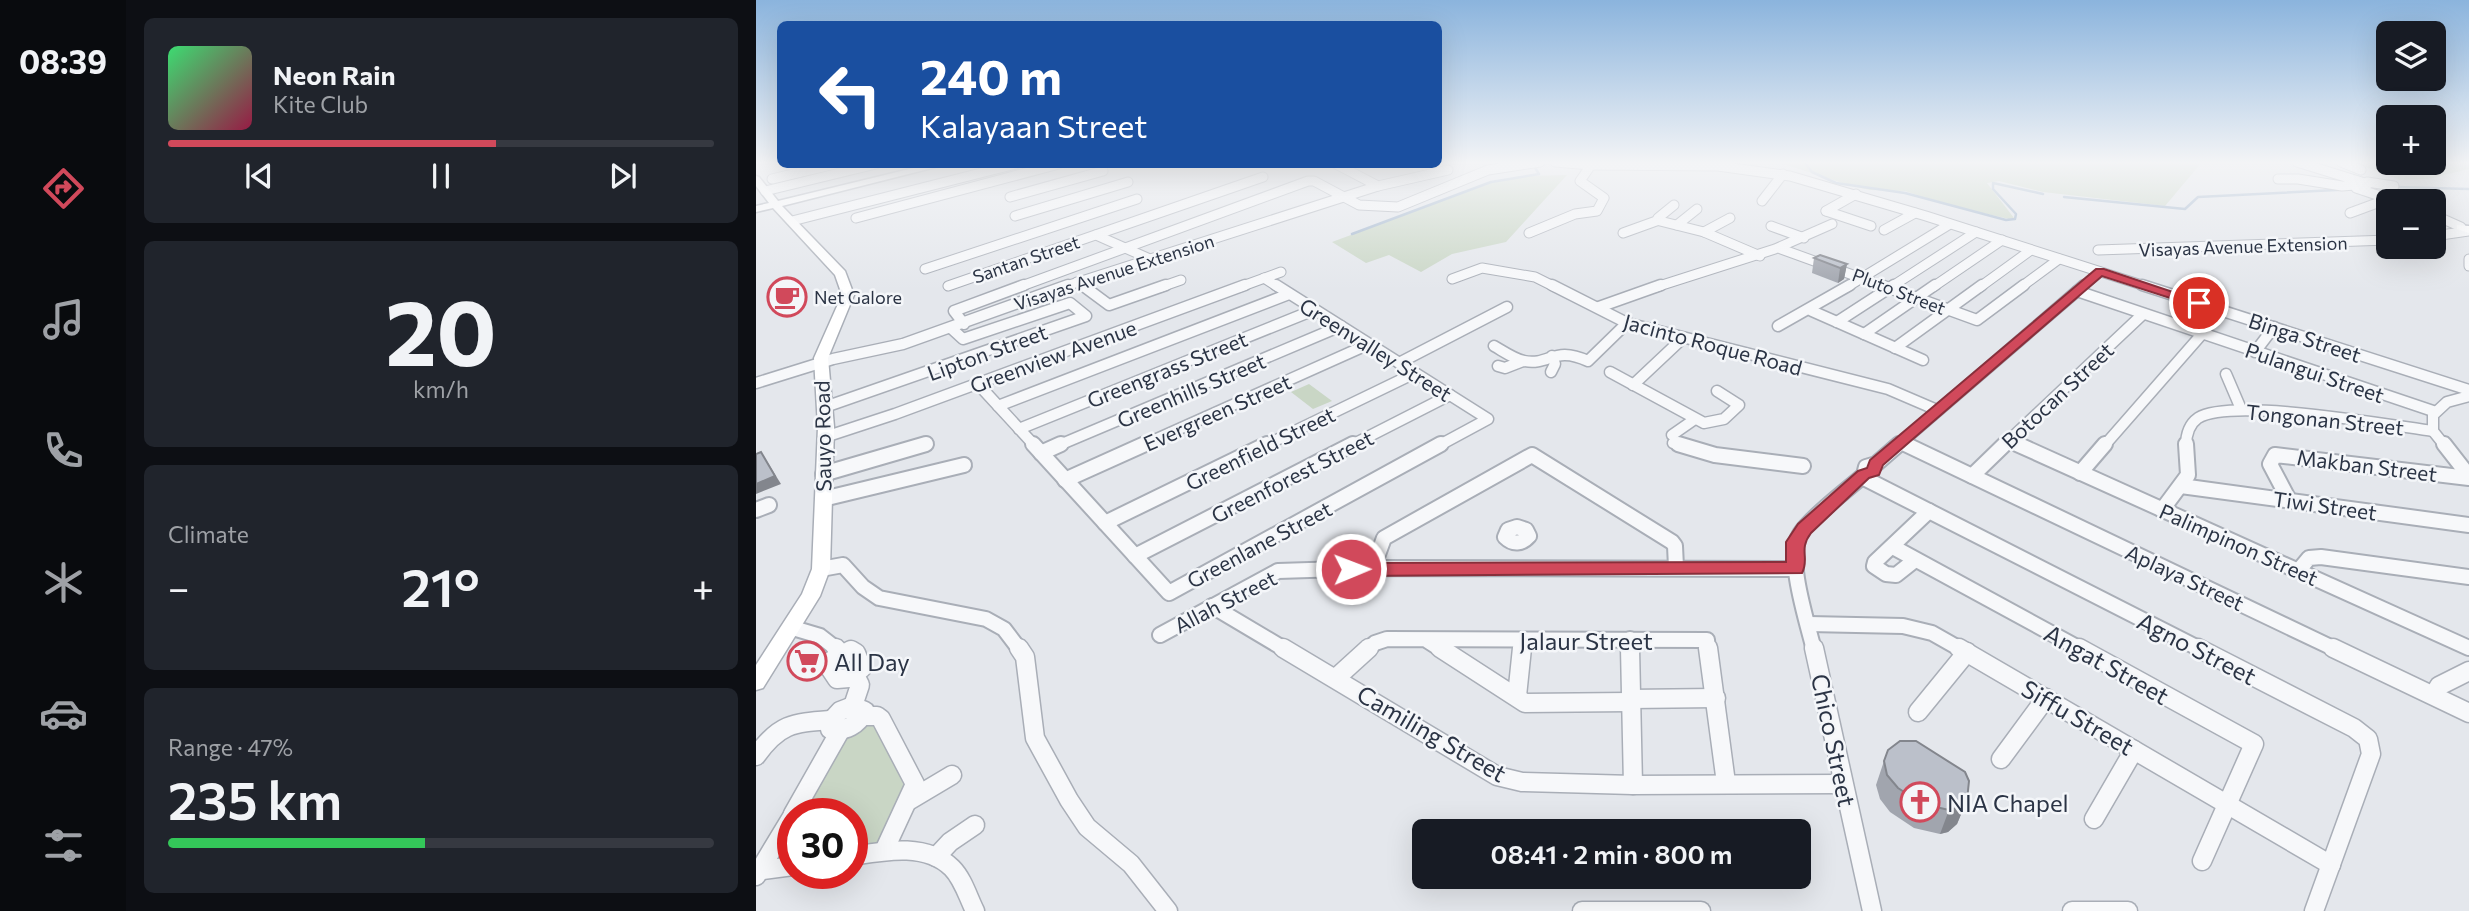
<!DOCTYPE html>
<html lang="en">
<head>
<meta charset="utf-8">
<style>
  body { margin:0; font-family:Commissioner,sans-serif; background:#20242c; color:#f1f3f6; height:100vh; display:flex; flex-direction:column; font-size:26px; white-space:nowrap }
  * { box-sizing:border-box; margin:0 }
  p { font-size:23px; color:#9ea1a6 }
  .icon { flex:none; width:38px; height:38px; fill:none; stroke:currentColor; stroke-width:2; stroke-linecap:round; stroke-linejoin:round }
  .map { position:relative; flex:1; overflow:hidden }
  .panel { display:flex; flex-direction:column; gap:18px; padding:18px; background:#0d0f14; width:630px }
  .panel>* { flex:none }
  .guide { position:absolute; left:21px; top:21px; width:665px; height:147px; border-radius:10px; box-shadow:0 7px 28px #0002; background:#1a4fa0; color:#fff; overflow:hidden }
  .tools { position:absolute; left:1620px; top:21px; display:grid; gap:14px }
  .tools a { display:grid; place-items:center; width:70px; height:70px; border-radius:10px; background:#171b24; box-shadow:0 7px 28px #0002; font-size:35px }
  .speed { position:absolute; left:21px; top:798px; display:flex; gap:14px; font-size:35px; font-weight:700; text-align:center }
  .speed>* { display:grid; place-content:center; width:91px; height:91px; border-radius:50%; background:#171b24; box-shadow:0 7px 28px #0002; line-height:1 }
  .speed .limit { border:10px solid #d22; background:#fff; color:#111 }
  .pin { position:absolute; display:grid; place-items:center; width:60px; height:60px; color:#fff; margin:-30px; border:4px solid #fff; border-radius:50%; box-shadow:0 2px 7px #0007 }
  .me { position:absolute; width:77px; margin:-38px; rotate:89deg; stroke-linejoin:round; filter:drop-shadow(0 0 5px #0008) }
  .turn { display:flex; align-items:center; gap:24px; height:147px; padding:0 28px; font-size:32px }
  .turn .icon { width:91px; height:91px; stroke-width:2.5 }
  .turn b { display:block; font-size:49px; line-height:60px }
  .big { font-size:52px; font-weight:600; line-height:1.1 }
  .panel .widget { flex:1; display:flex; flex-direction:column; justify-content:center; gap:10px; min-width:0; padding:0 24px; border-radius:10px; background:#20242c }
  .panel .dial { align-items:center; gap:0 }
  .dial b { font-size:91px; line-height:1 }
  .song { display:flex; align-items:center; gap:21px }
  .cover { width:84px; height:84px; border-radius:10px; background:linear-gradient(135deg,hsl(140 70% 55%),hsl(340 70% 35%)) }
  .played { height:7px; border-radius:4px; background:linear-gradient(90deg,#d1495b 60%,#363941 60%) }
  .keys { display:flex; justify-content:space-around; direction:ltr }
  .heat { display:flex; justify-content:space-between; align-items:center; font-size:38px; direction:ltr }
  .charge { height:10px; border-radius:5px; background:linear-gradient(90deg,#34c759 47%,#363941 0) }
  .trip { position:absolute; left:656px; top:819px; width:399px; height:70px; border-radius:10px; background:#171b24; box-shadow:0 7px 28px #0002; font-weight:600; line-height:70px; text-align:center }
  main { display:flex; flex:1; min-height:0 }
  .dock { display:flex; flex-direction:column; width:126px; justify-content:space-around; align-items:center; background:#090b0e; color:#9ea1a6 }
  .dock .icon { width:49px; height:49px }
  .dock .selected { color:#d1495b }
  .dock b { font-size:32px; color:#f1f3f6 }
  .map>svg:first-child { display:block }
  .green { fill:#c9d6c5 }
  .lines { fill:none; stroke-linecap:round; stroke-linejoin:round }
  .stream { stroke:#9fb4cc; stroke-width:2.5 }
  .street-far3-casing { stroke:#a9aeb7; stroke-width:11 }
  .street-far2-casing { stroke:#a9aeb7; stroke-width:13 }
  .street-far1-casing { stroke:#a9aeb7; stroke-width:18 }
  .street-casing { stroke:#a9aeb7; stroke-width:21 }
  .secondary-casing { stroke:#a9aeb7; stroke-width:3 }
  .street-far3 { stroke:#f7f8fa; stroke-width:9 }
  .street-far2 { stroke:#f7f8fa; stroke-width:10 }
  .street-far1 { stroke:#f7f8fa; stroke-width:14 }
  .street { stroke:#f7f8fa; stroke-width:18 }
  .secondary { fill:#fff; fill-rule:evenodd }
  .wall { fill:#a1a5ae }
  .shaded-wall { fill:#83868d }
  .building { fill:#bbc0ca; stroke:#83868d; stroke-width:2 }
  .route { fill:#d1495b; stroke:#882f3b; stroke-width:2 }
  .labels { text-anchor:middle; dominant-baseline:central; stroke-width:5; stroke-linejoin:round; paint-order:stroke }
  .far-street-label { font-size:18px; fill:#2b3445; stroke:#f4f6f9 }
  .far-poi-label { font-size:18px; fill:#2b3445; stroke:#f4f6f9; text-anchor:start }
  .street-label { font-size:21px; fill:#2b3445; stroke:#f4f6f9 }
  .near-street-label { font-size:24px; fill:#2b3445; stroke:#f4f6f9 }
  .near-poi-label { font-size:24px; fill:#2b3445; stroke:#f4f6f9; text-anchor:start }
</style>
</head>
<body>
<main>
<nav class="dock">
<b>08:39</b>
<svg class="icon selected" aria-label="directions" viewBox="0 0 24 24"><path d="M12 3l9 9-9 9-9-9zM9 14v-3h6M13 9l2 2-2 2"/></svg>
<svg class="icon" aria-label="music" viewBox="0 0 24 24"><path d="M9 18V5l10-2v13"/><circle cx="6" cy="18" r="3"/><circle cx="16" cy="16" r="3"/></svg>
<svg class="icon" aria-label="phone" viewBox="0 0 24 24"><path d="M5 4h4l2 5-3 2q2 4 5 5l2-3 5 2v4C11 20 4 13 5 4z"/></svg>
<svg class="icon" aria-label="climate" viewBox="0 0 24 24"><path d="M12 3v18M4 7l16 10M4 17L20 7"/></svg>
<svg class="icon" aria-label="car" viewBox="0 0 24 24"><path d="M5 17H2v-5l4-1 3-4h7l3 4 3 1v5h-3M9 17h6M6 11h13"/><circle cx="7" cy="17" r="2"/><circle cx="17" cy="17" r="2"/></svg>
<svg class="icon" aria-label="filters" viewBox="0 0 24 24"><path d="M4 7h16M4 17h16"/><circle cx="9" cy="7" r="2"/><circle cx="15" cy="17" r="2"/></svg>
</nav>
<section class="panel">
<div class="widget">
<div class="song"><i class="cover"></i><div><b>Neon Rain</b><p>Kite Club</p></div></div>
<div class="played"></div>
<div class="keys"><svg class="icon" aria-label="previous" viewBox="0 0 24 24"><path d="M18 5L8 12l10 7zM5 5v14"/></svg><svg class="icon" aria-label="pause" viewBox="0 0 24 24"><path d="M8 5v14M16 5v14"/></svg><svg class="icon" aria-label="next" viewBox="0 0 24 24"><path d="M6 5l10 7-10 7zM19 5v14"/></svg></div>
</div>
<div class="widget dial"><b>20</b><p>km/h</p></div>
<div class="widget"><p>Climate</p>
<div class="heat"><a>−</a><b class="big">21°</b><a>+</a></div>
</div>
<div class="widget"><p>Range · 47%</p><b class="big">235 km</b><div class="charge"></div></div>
</section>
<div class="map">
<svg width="1713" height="911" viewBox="0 0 1713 911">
  <rect width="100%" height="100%" fill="#e4e7ec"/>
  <g class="green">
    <polygon points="1021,162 1446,162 1409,206 1287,192 1243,181 1231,183 1258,218 1253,219 1188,204 1149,191 1114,190 1096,186"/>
    <polygon points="1596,162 1713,162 1713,169 1672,179 1644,180"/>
    <polygon points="811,175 750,242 696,254 665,272 633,255 610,263 576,242 735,183 763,176"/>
    <polygon points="553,384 576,401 557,409 535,392"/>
    <polygon points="120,720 154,783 122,846 96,850 96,814 48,814 94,731"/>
  </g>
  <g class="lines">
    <g class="stream">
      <polyline points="1048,162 1056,172 1080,183 1149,193 1250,220 1259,219 1260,214 1237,189 1237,183 1287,194"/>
      <polyline points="1639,187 1713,189"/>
      <polyline points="1308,197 1429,209 1442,197 1600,189"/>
      <polyline points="596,234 735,182 783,174 778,166"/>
    </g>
    <g class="street-far3-casing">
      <g id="street-far3">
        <polyline points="799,162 835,165 962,166 1034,176 1170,216 1392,287"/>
        <polyline points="1585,162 1605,170"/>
        <polyline points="580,164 622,186"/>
        <polyline points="16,179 79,164"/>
        <polyline points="1522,179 1542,179 1586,186 1612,184 1541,162"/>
        <polyline points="1611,182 1638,186"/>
        <polyline points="1600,188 1639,201"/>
        <polyline points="9,191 120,164"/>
        <polyline points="254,197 347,171"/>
        <polyline points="1006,201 1027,174"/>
        <polyline points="918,205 902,218 904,221 948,232 1004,256"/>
        <polyline points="1070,211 1115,226"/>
        <polyline points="1070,211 1100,194"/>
        <polyline points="1594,213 1632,199"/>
        <polyline points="1678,215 1705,227"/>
        <polyline points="259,216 372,182"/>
        <polyline points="100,218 303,164"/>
        <polyline points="36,221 260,164"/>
        <polyline points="921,225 941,209"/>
        <polyline points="1015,226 1048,238"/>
        <polyline points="1128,230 1159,213"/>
        <polyline points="948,232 974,218"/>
        <polyline points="773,233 819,214 841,211 848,198 824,181 835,165"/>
        <polyline points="867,233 903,220"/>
        <polyline points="340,235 394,259"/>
        <polyline points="1678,236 1713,231"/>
        <polyline points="1025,249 1130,287"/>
        <polyline points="1342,250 1633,240"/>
        <polyline points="1713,259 1713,266"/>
        <polyline points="169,269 381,199"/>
        <polyline points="508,278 522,287"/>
        <polyline points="696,279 726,268 779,277 799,287"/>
        <polyline points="321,282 328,287"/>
        <polyline points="192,286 507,177"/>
        <polyline points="263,287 552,181 558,181 603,205 642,207 732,170 784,162"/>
        <polyline points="307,287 622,186 692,170"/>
        <polyline points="405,287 425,280"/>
        <polyline points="484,287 525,272"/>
        <polyline points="900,287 1019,249 1076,224"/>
        <polyline points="1091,287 1194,224"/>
        <polyline points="1135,287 1220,232"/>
        <polyline points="1177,287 1246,240"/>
        <polyline points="1224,287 1275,250"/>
        <polyline points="1265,287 1303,259"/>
        <polyline points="1326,287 1344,272"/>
      </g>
    </g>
    <g class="street-far2-casing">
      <g id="street-far2">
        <polyline points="326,285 353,305 410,285"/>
        <polyline points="520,285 732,419 682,446"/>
        <polyline points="796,285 871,323 1132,389 1181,410"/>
        <polyline points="1125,285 1221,320 1268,285"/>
        <polyline points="1386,285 1713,390"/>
        <polyline points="1321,291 1677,411"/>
        <polyline points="843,307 905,285"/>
        <polyline points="1057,308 1056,311 1167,360"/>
        <polyline points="1081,322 1138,285"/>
        <polyline points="208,324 198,311 268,285"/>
        <polyline points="1022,326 1094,285"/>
        <polyline points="1108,334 1179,285"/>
        <path d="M738,346C747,351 758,359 768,361C794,366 798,345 832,361L871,323"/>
        <polyline points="1139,348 1226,285"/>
        <polyline points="1499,352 1518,327"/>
        <polyline points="643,363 751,307"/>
        <polyline points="742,366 749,368 767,361"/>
        <polyline points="795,372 799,364 796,356"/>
        <polyline points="854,372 948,423 968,419 983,405 961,391"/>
        <polyline points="1470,374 1485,409"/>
        <polyline points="0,383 77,359 147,344 312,285"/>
        <polyline points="222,384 279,446"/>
        <polyline points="877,385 927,338"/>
        <polyline points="242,406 533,294"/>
        <polyline points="69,407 330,316 314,303 207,339 195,328"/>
        <polyline points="263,429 558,310"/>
        <polyline points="916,435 939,419"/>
        <polyline points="69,437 139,414 489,285"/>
        <polyline points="1253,441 1264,446"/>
        <polyline points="1144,442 1153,446"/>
        <polyline points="917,443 928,446"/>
        <polyline points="163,446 171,444"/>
        <polyline points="301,446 585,326"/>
        <polyline points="385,446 613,344"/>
        <polyline points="508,446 659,373"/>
        <polyline points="594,446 694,395"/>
        <polyline points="1141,446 1328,285"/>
        <polyline points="1247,446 1387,314"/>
        <polyline points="1348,446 1446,334"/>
        <path d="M1430,446C1430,435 1432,425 1442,418C1476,397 1632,425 1677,431"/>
        <polyline points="1689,446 1677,431 1677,415 1691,402 1713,396"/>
      </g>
    </g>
    <g class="street-far1-casing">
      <g id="street-far1">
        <polyline points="277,444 413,593 685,444"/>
        <polyline points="922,444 959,455 1047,466"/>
        <polyline points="1149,444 1581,650"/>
        <polyline points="1261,444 1713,648"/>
        <polyline points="1688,444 1713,476"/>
        <polyline points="285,453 305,444"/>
        <polyline points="1324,473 1349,444"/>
        <polyline points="67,474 170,444"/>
        <polyline points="1216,476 1249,444"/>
        <polyline points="1106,477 1446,650"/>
        <polyline points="309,480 389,444"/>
        <polyline points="1425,486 1713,525"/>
        <polyline points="67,499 208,465"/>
        <polyline points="1533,500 1514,464 1519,455 1713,478"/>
        <polyline points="0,510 13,505"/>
        <polyline points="1406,510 1432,475 1430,444"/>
        <polyline points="349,523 511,444"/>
        <path d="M761,527L770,530L773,536C766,544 757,545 749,537L752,530Z"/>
        <polyline points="1137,547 1326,650"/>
        <polyline points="379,556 597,444"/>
        <polyline points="1159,560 1140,575 1130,574 1118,566 1119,562 1173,511"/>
        <polyline points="617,568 628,538 776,455 916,542 919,546 920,567"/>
        <polyline points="65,569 87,565 107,587 123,598 230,619 248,629 264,650"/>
        <polyline points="1543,570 1553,558 1565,557 1713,577"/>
        <polyline points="456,606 530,650"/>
        <polyline points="1053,624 1147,626 1176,633 1206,650"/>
        <polyline points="37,628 64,636 82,650"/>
        <polyline points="404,635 522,571 617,568 1040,569"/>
        <polyline points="874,639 874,650"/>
        <polyline points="672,641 686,650"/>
        <polyline points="611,650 619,643 631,639 951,640 952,650"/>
        <polyline points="766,650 767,640"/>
        <path d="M1058,650C1052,625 1029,555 1044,534C1054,518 1092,489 1108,475L1110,467L1120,464L1143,444"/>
      </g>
    </g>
    <g class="street-casing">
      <g id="street">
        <polyline points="80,648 84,654"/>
        <polyline points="263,648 269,657 279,738 313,800 331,827 375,864 412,911"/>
        <polyline points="527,648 741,776 766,782 877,785 1086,784"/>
        <polyline points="684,648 769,703 873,702"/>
        <polyline points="874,648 877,785"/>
        <polyline points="952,648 970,783"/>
        <polyline points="1058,648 1116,911"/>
        <polyline points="1203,648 1575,865"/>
        <polyline points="1323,648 1498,744 1446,861"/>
        <polyline points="1442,648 1598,728 1612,739 1615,754 1558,911"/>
        <polyline points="1577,648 1713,713"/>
        <polygon points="95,650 100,653 106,668 93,678 81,679 73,667 73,662"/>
        <polyline points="580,678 613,648"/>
        <polyline points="1678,695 1683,686 1713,671"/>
        <polyline points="761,696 766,648"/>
        <polyline points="874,699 960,698"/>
        <path d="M97,706L109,711C102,725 90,732 74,729L73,723L84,711Z"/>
        <polyline points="97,706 104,685 99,675"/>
        <polyline points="1162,712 1211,652"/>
        <polyline points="108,716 121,716 125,719 159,784 128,851"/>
        <path d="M0,756C23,724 36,723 74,720"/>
        <polyline points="1245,759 1290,698"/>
        <polyline points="154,800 196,775"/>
        <polyline points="37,814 84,731"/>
        <polyline points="1338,819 1378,750"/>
        <path d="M96,856C127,851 170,842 196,868C207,879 212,897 219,911"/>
        <polyline points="180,857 194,842 219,825"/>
        <polyline points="0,871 37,866"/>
        <polyline points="0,876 37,815"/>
        <polyline points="826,911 945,911"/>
        <polyline points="1316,911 1372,911"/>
      </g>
    </g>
    <g class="secondary-casing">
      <g id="secondary">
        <polygon points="174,164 192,164 26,206 89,271 98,295 72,358 78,427 74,569 64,596 7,688 0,690 0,665 46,594 56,569 62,427 58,358 86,295 79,275 17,208 0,212 0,206 13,203 0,186 0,176 3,177 22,201"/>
        <polygon points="1701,225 1713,226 1713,233 1701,229"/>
      </g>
    </g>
    <use href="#street-far3" class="street-far3"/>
    <use href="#street-far2" class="street-far2"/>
    <use href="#street-far1" class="street-far1"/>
    <use href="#street" class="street"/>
    <use href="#secondary" class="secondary"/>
  </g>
  <g class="wall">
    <polygon points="1058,258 1091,264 1088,279 1082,283 1056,273"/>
    <polygon points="1128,761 1211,800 1201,824 1192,832 1184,834 1158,828 1134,812 1124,799 1120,785"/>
  </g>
  <g class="shaded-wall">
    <polygon points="1091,264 1088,279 1082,283 1084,268"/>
    <polygon points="5,452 25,484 0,494 0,484"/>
    <polygon points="1211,800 1201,824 1192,832 1184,834 1193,810"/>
  </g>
  <g class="building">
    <polygon points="1064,255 1091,264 1084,268 1058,258"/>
    <polygon points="5,452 19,476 0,484 0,454"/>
    <polygon points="1144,741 1160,741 1209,772 1213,781 1211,800 1202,808 1193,810 1167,804 1142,788 1131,775 1128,761 1132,750"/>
  </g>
  <linearGradient id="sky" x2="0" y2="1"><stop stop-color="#8bb4dd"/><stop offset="0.56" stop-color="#f3f4f6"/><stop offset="1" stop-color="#f3f4f6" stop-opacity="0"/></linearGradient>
  <rect width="1713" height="290" fill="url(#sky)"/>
  <path class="route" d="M1340,269H1348L1450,303L1448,306H1439L1346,276L1150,445L1127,465L1123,475L1113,478L1055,533C1042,550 1054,558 1046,573L595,576L589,574L586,569L589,564L595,563L1030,562V542L1042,524L1102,471L1111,468L1114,460L1139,439Z"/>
  <defs>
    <g id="cafe-ring" transform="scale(2.0125)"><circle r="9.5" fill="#f4f6f9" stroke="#d1495b" stroke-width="1.5"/><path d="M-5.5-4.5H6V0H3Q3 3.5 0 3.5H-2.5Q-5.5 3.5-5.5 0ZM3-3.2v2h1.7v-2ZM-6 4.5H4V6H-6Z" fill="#d1495b"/></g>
    <g id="supermarket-ring" transform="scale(2.0125)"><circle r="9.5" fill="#f4f6f9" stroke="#d1495b" stroke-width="1.5"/><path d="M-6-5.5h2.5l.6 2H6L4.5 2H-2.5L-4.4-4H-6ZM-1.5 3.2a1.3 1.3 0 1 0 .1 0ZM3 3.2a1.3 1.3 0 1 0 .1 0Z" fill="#d1495b"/></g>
    <g id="church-ring" transform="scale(2.0125)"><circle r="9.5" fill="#f4f6f9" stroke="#d1495b" stroke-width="1.5"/><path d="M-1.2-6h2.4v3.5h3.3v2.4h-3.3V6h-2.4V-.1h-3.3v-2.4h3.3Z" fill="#d1495b"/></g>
  </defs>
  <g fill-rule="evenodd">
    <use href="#cafe-ring" x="31" y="297"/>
    <use href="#supermarket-ring" x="51" y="661"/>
    <use href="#church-ring" x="1164" y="802"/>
  </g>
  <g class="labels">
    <g class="far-street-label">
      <text transform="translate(1487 246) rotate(-2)">Visayas Avenue Extension</text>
      <text transform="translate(270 259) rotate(-19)">Santan Street</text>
      <text transform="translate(358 272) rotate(-18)">Visayas Avenue Extension</text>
      <text transform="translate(1143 291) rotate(21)">Pluto Street</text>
    </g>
    <g class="far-poi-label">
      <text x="58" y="297">Net Galore</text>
    </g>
    <g class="street-label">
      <text transform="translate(1549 337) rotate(18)">Binga Street</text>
      <text transform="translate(957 344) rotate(15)">Jacinto Roque Road</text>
      <text transform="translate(620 349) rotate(32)">Greenvalley Street</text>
      <text transform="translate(231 352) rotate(-20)">Lipton Street</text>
      <text transform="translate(297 356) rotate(-20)">Greenview Avenue</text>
      <text transform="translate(411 369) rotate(-22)">Greengrass Street</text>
      <text transform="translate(1559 372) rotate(19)">Pulangui Street</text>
      <text transform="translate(435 390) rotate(-23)">Greenhills Street</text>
      <text transform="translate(1301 395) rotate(-43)">Botocan Street</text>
      <text transform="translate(461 412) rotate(-24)">Evergreen Street</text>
      <text transform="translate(1569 419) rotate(6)">Tongonan Street</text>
      <text transform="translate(66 436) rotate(-91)">Sauyo Road</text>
      <text transform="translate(504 448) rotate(-26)">Greenfield Street</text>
      <text transform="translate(1611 465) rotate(7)">Makban Street</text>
      <text transform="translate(536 476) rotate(-27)">Greenforest Street</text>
      <text transform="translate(1569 505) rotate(8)">Tiwi Street</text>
      <text transform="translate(503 544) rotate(-28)">Greenlane Street</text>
      <text transform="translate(1483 544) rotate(24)">Palimpinon Street</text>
      <text transform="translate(1429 577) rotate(25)">Aplaya Street</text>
      <text transform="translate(469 601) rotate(-27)">Allah Street</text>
    </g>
    <g class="near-street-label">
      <text x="830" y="640">Jalaur Street</text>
      <text transform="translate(1441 648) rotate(27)">Agno Street</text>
      <text transform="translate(1351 664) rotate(29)">Angat Street</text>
      <text transform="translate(1322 717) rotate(30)">Siffu Street</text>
      <text transform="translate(676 733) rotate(30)">Camiling Street</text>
      <text transform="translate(1078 740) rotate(78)">Chico Street</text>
    </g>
    <g class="near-poi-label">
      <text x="78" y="661">All Day</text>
      <text x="1191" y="802">NIA Chapel</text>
    </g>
  </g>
</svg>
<div class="tools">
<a><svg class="icon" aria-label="layers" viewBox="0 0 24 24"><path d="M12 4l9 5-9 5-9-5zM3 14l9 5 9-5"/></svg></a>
<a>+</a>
<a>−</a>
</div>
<div class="speed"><div class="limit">30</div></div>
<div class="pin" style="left:1443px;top:303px;background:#d93025"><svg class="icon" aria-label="arrive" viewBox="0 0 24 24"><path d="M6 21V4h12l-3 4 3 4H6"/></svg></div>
<svg class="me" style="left:595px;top:569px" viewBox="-20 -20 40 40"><circle r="17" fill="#d1495b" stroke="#fff" stroke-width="3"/><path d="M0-11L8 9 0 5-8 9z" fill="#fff"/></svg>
<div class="trip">08:41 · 2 min · 800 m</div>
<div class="guide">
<div class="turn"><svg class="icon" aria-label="left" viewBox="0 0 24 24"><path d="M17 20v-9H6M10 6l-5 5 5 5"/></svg><div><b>240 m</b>Kalayaan Street</div></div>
</div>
</div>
</main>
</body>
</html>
